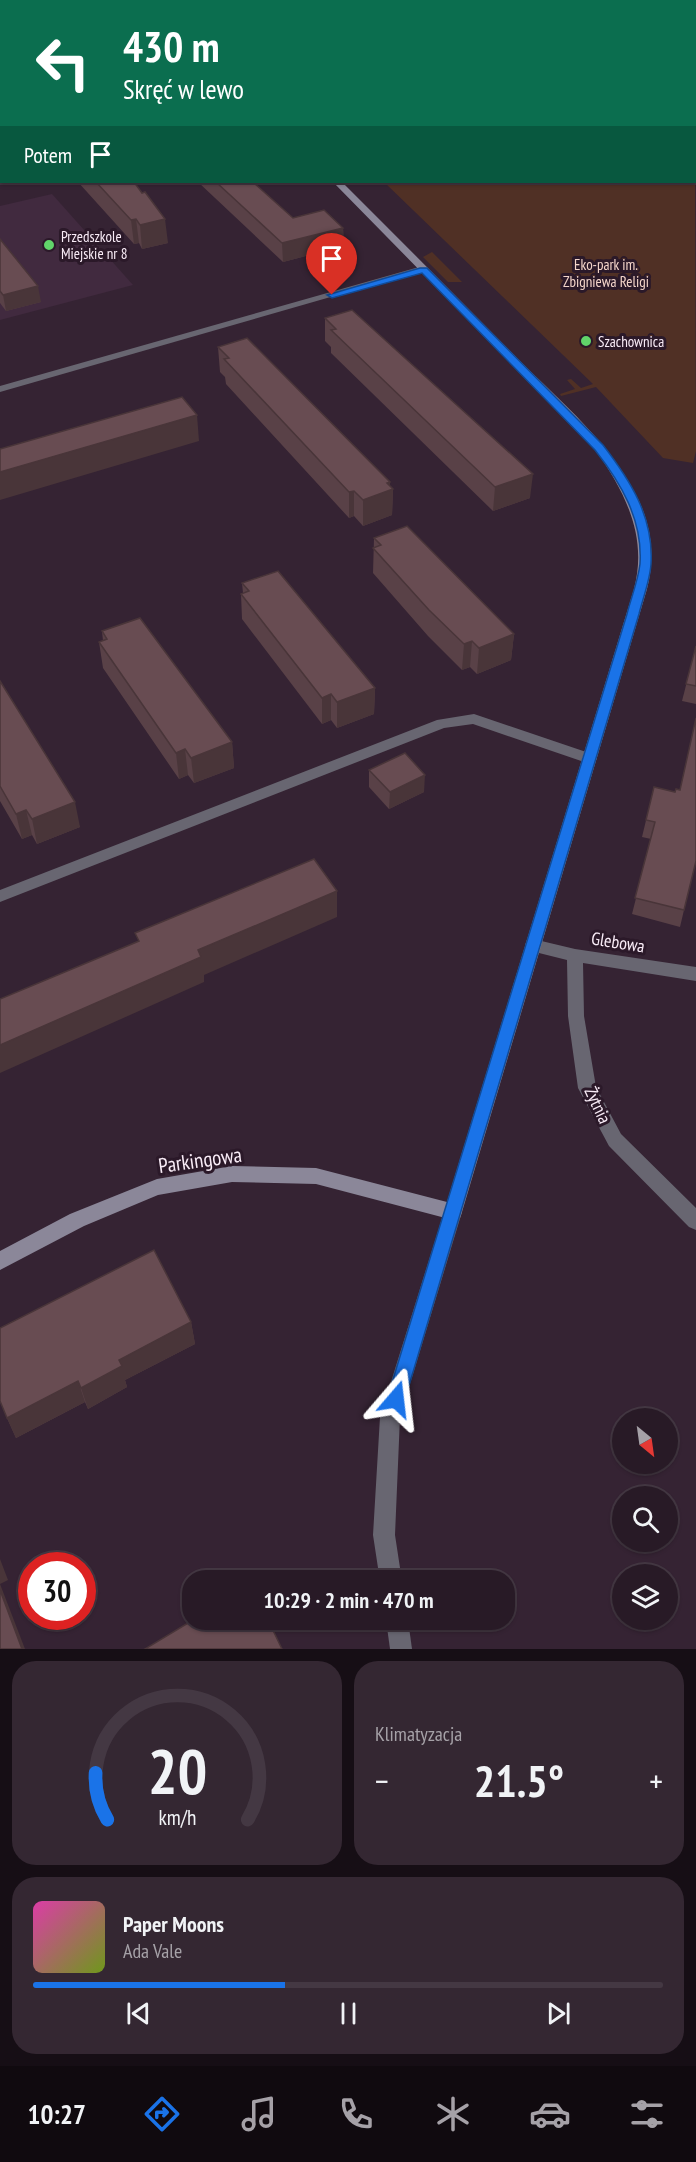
<!DOCTYPE html>
<html lang="pl">
<head>
<meta charset="utf-8">
<style>
  body { margin:0; font-family:"PT Sans Narrow",sans-serif; background:#342732; color:#f1f3f6; height:100vh; display:flex; flex-direction:column; font-size:22px; white-space:nowrap }
  * { box-sizing:border-box; margin:0 }
  p { font-size:20px; color:#a5a1a7 }
  .icon { flex:none; width:33px; height:33px; fill:none; stroke:currentColor; stroke-width:2; stroke-linecap:round; stroke-linejoin:round }
  .map { position:relative; height:1649px; overflow:hidden }
  .details { display:flex; flex-direction:column; gap:12px; padding:12px; background:#160e15; flex:1 }
  .details>* { flex:none }
  .hud { position:absolute; left:0px; top:0px; width:696px; height:183px; box-shadow:0 2px 4px #0004,0 0 0 2px #443843; background:#0b6e4f; color:#fff; overflow:hidden }
  .needle { width:39px; rotate:151deg }
  .tools { position:absolute; left:612px; top:1408px; display:grid; gap:12px }
  .tools a { display:grid; place-items:center; width:66px; height:66px; border-radius:50%; background:#281a26; box-shadow:0 2px 4px #0004,0 0 0 2px #443843; font-size:30px }
  .speed { position:absolute; left:18px; top:1552px; display:flex; gap:12px; font-size:30px; font-weight:700; text-align:center }
  .speed>* { display:grid; place-content:center; width:78px; height:78px; border-radius:50%; background:#281a26; box-shadow:0 2px 4px #0004,0 0 0 2px #443843; line-height:1 }
  .speed .limit { border:9px solid #d22; background:#fff; color:#111 }
  .pin { position:absolute; display:grid; place-items:center; width:51px; height:51px; color:#fff; margin:-62px -26px; border-radius:50% 50% 50% 0; rotate:-45deg; box-shadow:0 0 6px #0007 }
  .pin .icon { rotate:45deg }
  .me { position:absolute; width:66px; margin:-33px; rotate:17deg; stroke-linejoin:round; filter:drop-shadow(0 0 4px #0008) }
  .turn { display:flex; align-items:center; gap:21px; height:126px; padding:0 24px; font-size:27px }
  .turn .icon { width:78px; height:78px; stroke-width:2.5 }
  .turn b { display:block; font-size:42px; line-height:51px }
  .then { display:flex; align-items:center; height:57px; padding:0 24px; background:#0003; gap:12px; font-size:22px }
  .big { font-size:45px; font-weight:800; line-height:1.1 }
  .details .widget { flex:1; display:flex; flex-direction:column; justify-content:center; gap:9px; min-width:0; padding:0 21px; border-radius:24px; background:#342732 }
  .details .dial { align-items:center; gap:0 }
  .dial svg { height:156px; overflow:visible; fill:none; stroke:#443843; stroke-width:7; stroke-linecap:round; text-anchor:middle }
  .dial text { fill:#f1f3f6; stroke:none }
  .song { display:flex; align-items:center; gap:18px }
  .cover { width:72px; height:72px; border-radius:9px; background:linear-gradient(135deg,hsl(320 70% 55%),hsl(80 70% 35%)) }
  .played { height:6px; border-radius:3px; background:linear-gradient(90deg,#1a73e8 40%,#443843 40%) }
  .keys { display:flex; justify-content:space-around; direction:ltr }
  .heat { display:flex; justify-content:space-between; align-items:center; font-size:33px; direction:ltr }
  .details .tiles { flex:1; display:grid; gap:12px; grid-template-columns:1fr 1fr }
  .widget:last-child { grid-column:span 2 }
  .trip { position:absolute; left:182px; top:1570px; width:333px; height:60px; border-radius:24px; background:#281a26; box-shadow:0 2px 4px #0004,0 0 0 2px #443843; font-weight:800; line-height:60px; text-align:center }
  .tabs { display:flex; height:96px; justify-content:space-around; align-items:center; background:#100a0f; color:#a5a1a7 }
  .tabs .icon { width:42px; height:42px }
  .tabs .on { color:#1a73e8 }
  .tabs b { font-size:27px; color:#f1f3f6 }
  .map>svg:first-child { display:block }
  .built { fill:#412a3f }
  .green { fill:#503025 }
  .lines { fill:none; stroke-linecap:round; stroke-linejoin:round }
  .street { fill:#686671; fill-rule:evenodd }
  .secondary { fill:#8b8799; fill-rule:evenodd }
  .wall { fill:#594147 }
  .shaded-wall { fill:#493539 }
  .building { fill:#684c52; stroke:#493539; stroke-width:1.5 }
  .route { fill:#1a73e8; stroke:#114b97; stroke-width:1.5 }
  .poi-dot { fill:#61d46a; stroke:#2b1929; stroke-width:2 }
  .labels { text-anchor:middle; dominant-baseline:central; stroke-width:6; stroke-linejoin:round; paint-order:stroke }
  .far-poi-label { font-size:15px; fill:#f9ecf7; stroke:#2b1929; text-anchor:start }
  .far-park-label { font-size:15px; fill:#f4d5ca; stroke:#2b1929 }
  .street-label { font-size:18px; fill:#f9ecf7; stroke:#2b1929 }
  .near-street-label { font-size:21px; fill:#f9ecf7; stroke:#2b1929 }
</style>
</head>
<body>
<div class="map">
<svg width="696" height="1649" viewBox="0 0 696 1649">
  <rect width="100%" height="100%" fill="#352333"/>
  <polygon class="built" points="52,194 133,285 0,320 0,206"/>
  <g class="green">
    <polygon points="695,123 696,451 693,463 663,458 596,387 561,396 560,394 575,389 567,380 571,379 581,388 593,384 384,182 694,182"/>
    <polygon points="432,252 462,282 448,282 423,257"/>
  </g>
  <g class="lines">
    <g class="street">
      <polygon points="496,0 504,0 505,2 497,2"/>
      <polygon points="419,267 428,269 0,392 0,386"/>
      <polygon points="474,714 595,755 597,759 590,764 473,724 444,728 0,902 0,890 437,720"/>
      <polygon points="533,939 575,949 696,967 696,981 583,963 584,1016 596,1087 621,1134 696,1208 696,1230 689,1227 609,1146 578,1088 568,1016 567,960 527,950 525,945 527,940"/>
      <polygon points="453,1204 460,1206 462,1212 400,1417 395,1535 402,1581 380,1581 373,1535 380,1417 444,1212 446,1206"/>
      <polygon points="386,1620 408,1620 412,1649 390,1649"/>
    </g>
    <g class="secondary">
      <rect x="694" y="24" width="2" height="4"/>
      <polygon points="0,107 2,107 0,113"/>
      <path d="M333,182H342C401,241 460,300 518,359C562,403 612,444 639,501C652,529 655,559 647,589L462,1212L460,1218L453,1220L316,1184L232,1182L158,1195L84,1226L0,1270V1251L70,1214L157,1179L232,1166L316,1168L447,1202L634,589C648,536 625,492 595,449Z"/>
    </g>
  </g>
  <g class="wall">
    <polygon points="56,0 121,0 119,2 67,2"/>
    <polygon points="618,0 631,0 630,2 620,2"/>
    <polygon points="78,182 134,182 168,243 142,249 139,243 134,244"/>
    <polygon points="198,182 253,182 293,218 343,228 344,246 283,262"/>
    <polygon points="0,239 41,302 6,311 0,303"/>
    <polygon points="325,318 530,498 493,511 331,353 331,347 325,341"/>
    <polygon points="218,347 390,482 390,487 393,489 392,515 363,526 354,516 349,518 226,384 225,377 220,372"/>
    <polygon points="374,538 514,634 511,660 477,674 470,667 462,670 428,636 373,573"/>
    <polygon points="242,583 375,688 374,714 337,728 331,720 322,724 242,619 241,594 243,593"/>
    <polygon points="102,631 232,742 234,768 194,783 188,775 179,779 103,668 99,642 103,641"/>
    <polygon points="696,646 696,704 682,701"/>
    <polygon points="0,681 80,827 37,844 32,835 22,839 0,801"/>
    <polygon points="369,770 424,792 389,809 369,787"/>
    <polygon points="654,787 675,792 680,790 684,910 680,927 632,914 651,839 642,837"/>
    <polygon points="191,1322 195,1344 125,1380 127,1387 88,1409 85,1402 16,1438 7,1418"/>
  </g>
  <g class="shaded-wall">
    <polygon points="136,219 139,243 134,244 131,220"/>
    <polygon points="165,219 168,243 142,249 140,225"/>
    <polygon points="343,228 344,246 283,262 282,243"/>
    <polygon points="38,286 41,302 6,311 3,295"/>
    <polygon points="197,415 199,441 0,500 0,472"/>
    <polygon points="533,474 530,498 493,511 495,487"/>
    <polygon points="390,482 390,490 393,489 392,515 363,526 363,500 387,483"/>
    <polygon points="354,491 354,516 349,518 349,492"/>
    <polygon points="514,634 511,660 477,674 479,648"/>
    <polygon points="472,641 470,667 462,670 464,644"/>
    <polygon points="375,688 374,714 337,728 337,702"/>
    <polygon points="331,694 331,720 322,724 322,698"/>
    <polygon points="232,742 234,768 194,783 191,758"/>
    <polygon points="185,749 188,775 179,779 176,753"/>
    <polygon points="425,775 424,792 389,809 390,792"/>
    <polygon points="75,802 80,827 37,844 32,819"/>
    <polygon points="26,810 32,835 22,839 16,814"/>
    <polygon points="337,891 337,917 204,975 204,982 0,1073 0,1045 198,950"/>
    <polygon points="191,1322 195,1344 125,1380 127,1387 88,1409 81,1388 119,1360"/>
    <polygon points="78,1381 85,1402 16,1438 7,1418"/>
    <polygon points="0,1559 8,1580 0,1584 25,1649 22,1649 0,1590"/>
  </g>
  <g class="building">
    <polygon points="92,0 115,0 113,2"/>
    <polygon points="229,0 459,0 461,1 230,2"/>
    <polygon points="96,182 134,182 142,193 145,192 165,219 140,225 136,219 131,220"/>
    <polygon points="216,182 253,182 293,218 324,210 343,228 282,243"/>
    <polygon points="0,239 38,286 3,295 0,291"/>
    <polygon points="352,310 533,474 495,487 331,330 336,329 325,318"/>
    <polygon points="247,338 390,482 387,483 393,489 363,500 354,491 349,492 224,359 229,358 218,347"/>
    <polygon points="182,397 197,415 0,472 0,449"/>
    <polygon points="407,526 514,634 479,648 472,641 464,644 429,610 373,548 381,545 374,538"/>
    <polygon points="278,571 375,688 337,702 331,694 322,698 241,594 249,591 242,583"/>
    <polygon points="140,618 232,742 191,758 185,749 176,753 99,642 107,639 102,631"/>
    <polygon points="696,646 696,686 686,684"/>
    <polygon points="0,681 75,802 32,819 26,810 16,814 0,786"/>
    <polygon points="696,718 696,861 684,910 635,898 655,822 646,820 654,787 675,792 676,789 680,790"/>
    <polygon points="405,753 425,775 390,792 369,770"/>
    <polygon points="314,859 337,891 198,950 201,957 0,1045 0,999 139,941 135,933"/>
    <polygon points="154,1250 191,1322 119,1360 122,1366 81,1388 78,1381 7,1418 0,1401 0,1328"/>
    <polygon points="0,1590 22,1649 0,1649"/>
    <polygon points="193,1620 268,1620 282,1649 145,1649"/>
  </g>
  <path class="route" d="M420,268H427L603,445C630,480 654,517 651,564C650,580 643,598 639,614L405,1399L402,1405L396,1408L390,1405L387,1399L627,614C631,598 638,581 640,564C643,520 621,483 595,450L422,273L332,298L327,295Z"/>
  <g class="poi-dot">
    <circle cx="49" cy="245" r="6"/>
    <circle cx="586" cy="341" r="6"/>
  </g>
  <g class="labels">
    <g class="far-poi-label">
      <text x="61" y="236">Przedszkole<tspan x="61" dy="17">Miejskie nr 8</tspan></text>
      <text x="598" y="341">Szachownica</text>
    </g>
    <g class="far-park-label">
      <text x="606" y="264">Eko-park im.<tspan x="606" dy="17">Zbigniewa Religi</tspan></text>
    </g>
    <g class="street-label">
      <text transform="translate(618 942) rotate(9)">Glebowa</text>
      <text transform="translate(598 1105) rotate(65)">Żytnia</text>
    </g>
    <g class="near-street-label">
      <text transform="translate(200 1160) rotate(-8)">Parkingowa</text>
    </g>
  </g>
</svg>
<div class="tools">
<a><svg class="needle" viewBox="-14 -14 28 28"><path d="M0-13l5 13h-10z" fill="#e53935"/><path d="M0 13l5-13h-10z" fill="#a5a1a7"/></svg></a>
<a><svg class="icon" aria-label="search" viewBox="0 0 24 24"><circle cx="10" cy="10" r="6"/><path d="M15 15l6 6"/></svg></a>
<a><svg class="icon" aria-label="layers" viewBox="0 0 24 24"><path d="M12 4l9 5-9 5-9-5zM3 14l9 5 9-5"/></svg></a>
</div>
<div class="speed"><div class="limit">30</div></div>
<div class="pin" style="left:332px;top:295px;background:#d93025"><svg class="icon" aria-label="arrive" viewBox="0 0 24 24"><path d="M6 21V4h12l-3 4 3 4H6"/></svg></div>
<svg class="me" style="left:396px;top:1399px" viewBox="-20 -20 40 40"><path d="M0-17L14 15 0 8-14 15z" fill="#1a73e8" stroke="#fff" stroke-width="4"/></svg>
<div class="trip">10:29 · 2 min · 470 m</div>
<div class="hud">
<div class="turn"><svg class="icon" aria-label="left" viewBox="0 0 24 24"><path d="M17 20v-9H6M10 6l-5 5 5 5"/></svg><div><b>430 m</b>Skręć w lewo</div></div>
<div class="then">Potem<svg class="icon" aria-label="arrive" viewBox="0 0 24 24"><path d="M6 21V4h12l-3 4 3 4H6"/></svg></div>
</div>
</div>
<section class="details">
<div class="tiles">
<div class="widget dial"><svg viewBox="0 0 100 80">
<path d="M14 69A42 42 0 1 1 86 69"/>
<path d="M14 69A42 42 0 0 1 8 45" stroke="#1a73e8"/>
<text x="50" y="56" font-size="32" font-weight="700">20</text>
<text x="50" y="72" font-size="11">km/h</text>
</svg></div>
<div class="widget"><p>Klimatyzacja</p>
<div class="heat"><a>−</a><b class="big">21.5°</b><a>+</a></div>
</div>
<div class="widget">
<div class="song"><i class="cover"></i><div><b>Paper Moons</b><p>Ada Vale</p></div></div>
<div class="played"></div>
<div class="keys"><svg class="icon" aria-label="previous" viewBox="0 0 24 24"><path d="M18 5L8 12l10 7zM5 5v14"/></svg><svg class="icon" aria-label="pause" viewBox="0 0 24 24"><path d="M8 5v14M16 5v14"/></svg><svg class="icon" aria-label="next" viewBox="0 0 24 24"><path d="M6 5l10 7-10 7zM19 5v14"/></svg></div>
</div>
</div>
</section>
<nav class="tabs">
<b>10:27</b>
<svg class="icon on" aria-label="directions" viewBox="0 0 24 24"><path d="M12 3l9 9-9 9-9-9zM9 14v-3h6M13 9l2 2-2 2"/></svg>
<svg class="icon" aria-label="music" viewBox="0 0 24 24"><path d="M9 18V5l10-2v13"/><circle cx="6" cy="18" r="3"/><circle cx="16" cy="16" r="3"/></svg>
<svg class="icon" aria-label="phone" viewBox="0 0 24 24"><path d="M5 4h4l2 5-3 2q2 4 5 5l2-3 5 2v4C11 20 4 13 5 4z"/></svg>
<svg class="icon" aria-label="climate" viewBox="0 0 24 24"><path d="M12 3v18M4 7l16 10M4 17L20 7"/></svg>
<svg class="icon" aria-label="car" viewBox="0 0 24 24"><path d="M5 17H2v-5l4-1 3-4h7l3 4 3 1v5h-3M9 17h6M6 11h13"/><circle cx="7" cy="17" r="2"/><circle cx="17" cy="17" r="2"/></svg>
<svg class="icon" aria-label="filters" viewBox="0 0 24 24"><path d="M4 7h16M4 17h16"/><circle cx="9" cy="7" r="2"/><circle cx="15" cy="17" r="2"/></svg>
</nav>
</body>
</html>
